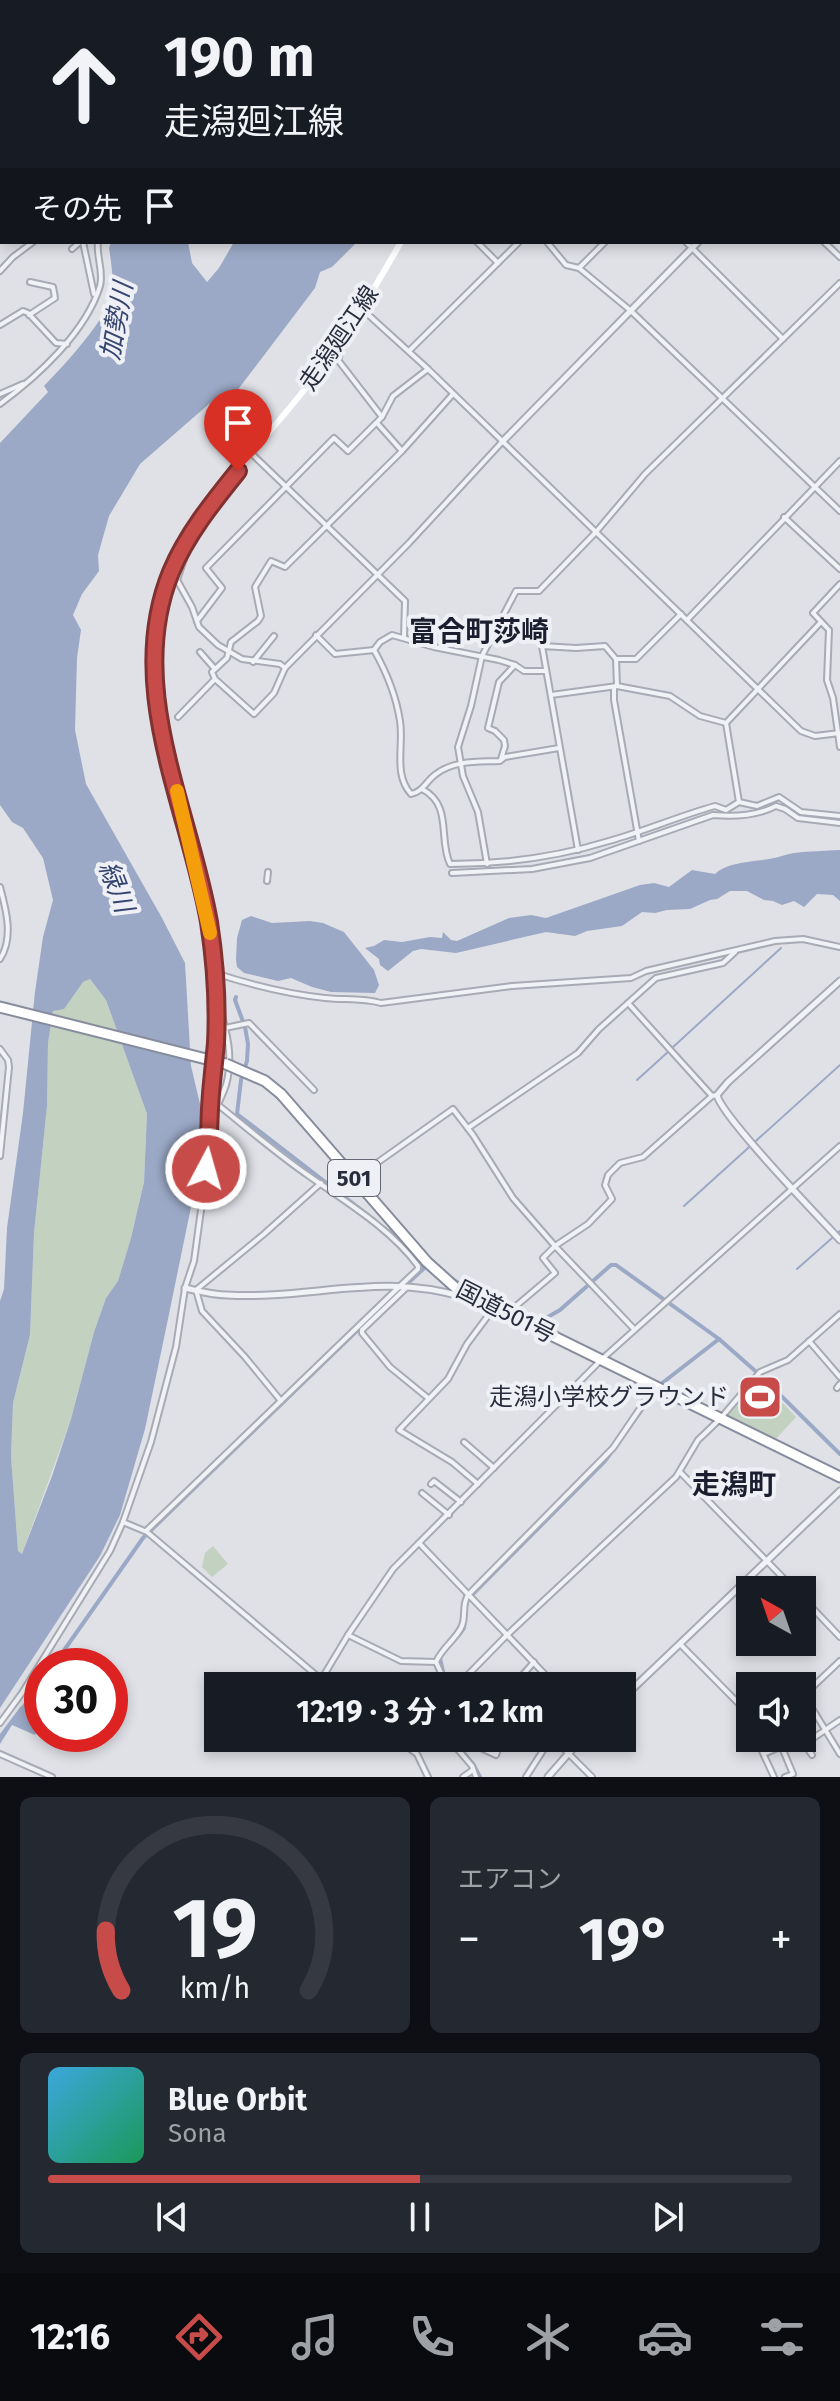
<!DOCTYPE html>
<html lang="ja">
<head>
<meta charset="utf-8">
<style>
  body { margin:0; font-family:"Fira Sans","Noto Sans JP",sans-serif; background:#242831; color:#f1f3f6; height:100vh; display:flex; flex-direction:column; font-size:30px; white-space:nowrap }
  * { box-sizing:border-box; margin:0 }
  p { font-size:26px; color:#9ea1a6 }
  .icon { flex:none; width:44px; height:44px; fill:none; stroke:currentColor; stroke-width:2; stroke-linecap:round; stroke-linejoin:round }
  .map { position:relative; height:1777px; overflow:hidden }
  .side { display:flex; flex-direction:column; gap:20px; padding:20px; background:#0d0f14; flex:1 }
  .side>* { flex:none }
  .guide { position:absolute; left:0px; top:0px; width:840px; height:244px; box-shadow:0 4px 12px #0003; background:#171b24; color:#f1f3f6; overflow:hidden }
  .needle { width:52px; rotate:320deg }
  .controls { position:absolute; left:736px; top:1576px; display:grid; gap:16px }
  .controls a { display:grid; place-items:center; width:80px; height:80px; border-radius:0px; background:#171b24; box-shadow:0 4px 12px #0003; font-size:40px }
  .speed { position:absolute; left:24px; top:1648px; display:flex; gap:16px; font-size:40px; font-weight:700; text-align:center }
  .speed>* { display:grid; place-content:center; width:104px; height:104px; border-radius:50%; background:#171b24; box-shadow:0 4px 12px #0003; line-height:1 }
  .speed .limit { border:12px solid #d22; background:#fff; color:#111 }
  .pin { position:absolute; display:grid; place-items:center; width:68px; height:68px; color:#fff; margin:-82px -34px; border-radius:50% 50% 50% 0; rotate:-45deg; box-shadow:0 0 8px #0007 }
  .pin .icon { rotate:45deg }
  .me { position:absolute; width:88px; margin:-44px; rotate:6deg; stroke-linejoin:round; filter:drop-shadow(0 0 6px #0008) }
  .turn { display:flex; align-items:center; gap:28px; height:168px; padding:0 32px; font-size:36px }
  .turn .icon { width:104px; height:104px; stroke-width:2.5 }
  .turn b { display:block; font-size:56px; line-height:68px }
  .then { display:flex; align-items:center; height:76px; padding:0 32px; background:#0003; gap:16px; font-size:30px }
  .big { font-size:60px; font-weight:700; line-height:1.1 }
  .side .card { flex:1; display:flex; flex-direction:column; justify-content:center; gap:12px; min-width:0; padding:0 28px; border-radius:12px; background:#242831 }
  .side .dial { align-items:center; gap:0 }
  .dial svg { height:208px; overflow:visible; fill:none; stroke:#363941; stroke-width:7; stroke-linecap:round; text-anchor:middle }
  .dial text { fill:#f1f3f6; stroke:none }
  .song { display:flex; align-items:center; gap:24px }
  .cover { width:96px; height:96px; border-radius:12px; background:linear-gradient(135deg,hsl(200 70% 55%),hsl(150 70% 35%)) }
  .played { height:8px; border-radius:4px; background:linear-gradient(90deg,#c74b49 50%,#363941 50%) }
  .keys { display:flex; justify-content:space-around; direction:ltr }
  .heat { display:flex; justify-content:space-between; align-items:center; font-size:44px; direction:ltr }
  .side .tiles { flex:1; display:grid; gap:20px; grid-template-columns:1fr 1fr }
  .card:last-child { grid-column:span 2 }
  .trip { position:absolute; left:204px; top:1672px; width:432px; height:80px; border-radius:0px; background:#171b24; box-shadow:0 4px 12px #0003; font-weight:700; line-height:80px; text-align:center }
  .tabs { display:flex; height:128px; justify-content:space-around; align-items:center; background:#090b0e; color:#9ea1a6 }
  .tabs .icon { width:56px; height:56px }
  .tabs .current { color:#c74b49 }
  .tabs b { font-size:36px; color:#f1f3f6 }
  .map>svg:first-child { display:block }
  .green { fill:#c2d1c0 }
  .water { fill:#9ba9c6; fill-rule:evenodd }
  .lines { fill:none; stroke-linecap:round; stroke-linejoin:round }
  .stream { stroke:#9ba9c6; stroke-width:2 }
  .canal { stroke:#9ba9c6; stroke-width:4 }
  .minor-casing { stroke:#a8abb4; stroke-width:8 }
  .tertiary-casing { stroke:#a8abb4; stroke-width:9 }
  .trunk-casing { stroke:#878c9d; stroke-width:13 }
  .minor { stroke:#f1f2f6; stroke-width:4 }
  .tertiary { stroke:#f1f2f6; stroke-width:5 }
  .secondary { stroke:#fff; stroke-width:6 }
  .trunk { stroke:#fff; stroke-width:9 }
  .trunk-bridge-casing { stroke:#878c9d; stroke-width:13; stroke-linecap:butt }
  .trunk-bridge { stroke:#fff; stroke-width:9 }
  .route-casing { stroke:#81312f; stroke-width:20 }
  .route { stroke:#c74b49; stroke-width:14 }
  .slow { stroke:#f59e0b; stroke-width:14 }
  .labels { text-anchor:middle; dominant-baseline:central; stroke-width:8; stroke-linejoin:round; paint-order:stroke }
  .shield { fill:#eef0f5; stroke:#636874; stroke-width:2 }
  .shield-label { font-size:22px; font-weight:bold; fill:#282d3d }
  .street-label { font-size:24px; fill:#282d3d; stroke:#eef0f5 }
  .poi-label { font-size:24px; fill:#282d3d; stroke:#eef0f5; text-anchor:end }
  .water-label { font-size:26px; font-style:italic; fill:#35456f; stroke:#eef0f5 }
  .quarter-label { font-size:28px; font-weight:bold; fill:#1b1e2e; stroke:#eef0f5 }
</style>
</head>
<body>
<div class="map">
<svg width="840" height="1777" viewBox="0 0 840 1777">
  <rect width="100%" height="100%" fill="#dfe1e7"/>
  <g class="green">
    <polygon points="90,979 106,1000 147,1114 144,1182 131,1238 118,1281 106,1298 94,1332 71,1419 22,1554 18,1551 11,1456 13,1403 30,1335 34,1233 47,1106 48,1043 53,1011 83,982"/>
    <polygon points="759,1378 796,1417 775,1440 726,1416"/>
    <polygon points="213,1546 228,1564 212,1577 202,1567 205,1553"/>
  </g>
  <g class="water">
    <path d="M111,242H188L192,263L207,282L219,268L234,242H357L332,267L320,272L315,288L230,400L217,397L140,464L109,516L98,555L99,571L82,594L73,615L81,630L77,658L75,730L86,784L162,918L185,963L191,1066L201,1108L191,1207L168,1319L145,1429L120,1515L100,1556L0,1708V1301L4,1289L7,1228L23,1113L35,992L43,937L53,900L43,858L23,828L12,822L0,805V443L48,392L44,386C62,368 109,317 112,293C114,279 111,262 109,248ZM90,979L106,1000L147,1114L144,1182L131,1238L118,1281L106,1298L94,1332L71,1419L52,1476L22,1554L18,1551L11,1456L13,1403L30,1335L34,1233L47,1106L48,1043L53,1011L64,1009L83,982Z"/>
    <path d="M840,850V901L833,895L817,894L804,907L794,901L782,905L773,901L764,900L747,891H730L717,899L710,900L690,909L667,910L655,913L642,912L622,926L587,931L575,936L546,932L456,953L421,949L413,951L388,971L380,965L379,959L365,948L374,946L384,940L402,942L430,937L442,938L443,932L451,940L457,941L509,918L531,915L546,918L640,885L654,883L669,887L692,870L715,874C728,862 751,862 769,859C778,858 786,854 794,853C809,851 825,851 840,850Z"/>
    <polygon points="251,916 272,923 310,921 323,923 344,932 374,970 379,985 375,993 331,992 312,987 291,978 278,981 244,973 237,967 236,960 237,938 242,920"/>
    <path d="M21,1706C32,1716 42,1720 35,1735L12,1725L0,1744V1734Z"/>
  </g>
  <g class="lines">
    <g class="stream">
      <polyline points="672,1048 781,948"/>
      <polyline points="637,1080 669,1051"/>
      <polyline points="684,1206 840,1065"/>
      <polyline points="797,1269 840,1231"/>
    </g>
    <g class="canal">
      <polyline points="236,997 235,1000 245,1027 248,1044 247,1061 241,1080 237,1114 368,1215"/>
      <polyline points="384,1228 405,1243 425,1267"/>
      <polyline points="452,1279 471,1291"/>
      <polyline points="408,1283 432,1261 436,1265"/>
      <polyline points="490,1300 537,1322 541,1321 560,1310 611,1265 616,1265 719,1339 761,1376 840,1454"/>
      <polyline points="661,1384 719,1339"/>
      <polyline points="468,1599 605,1461 656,1390"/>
      <polyline points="458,1636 464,1628 465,1615"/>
      <polyline points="440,1658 446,1686"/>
      <polyline points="53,1666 143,1538 399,1290"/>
      <polyline points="20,1712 42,1681"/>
      <polyline points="452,1738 473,1764 480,1777"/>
    </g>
    <g class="minor-casing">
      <g id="minor">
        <polyline points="119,0 121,2"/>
        <polyline points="614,0 616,2"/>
        <polyline points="837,0 840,3"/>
        <polyline points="139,2 142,0"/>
        <polyline points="230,2 231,0"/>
        <polyline points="533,2 534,0"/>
        <polyline points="596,2 596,0"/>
        <polyline points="736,2 738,0"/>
        <polyline points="788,2 790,0"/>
        <polyline points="0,94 2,98"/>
        <polyline points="0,166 2,165"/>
        <polyline points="83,242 94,294"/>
        <polyline points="477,242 498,263"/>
        <polyline points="547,242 566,265 579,268 631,311 840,511"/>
        <polyline points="686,242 783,339"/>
        <polyline points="824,242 840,257"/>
        <polyline points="72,249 80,242"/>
        <polyline points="579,268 605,242"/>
        <polyline points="0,271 13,257 33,242"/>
        <polyline points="362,309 428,369 801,731 815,736 840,733"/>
        <polyline points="29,315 55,298 53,287 30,282"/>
        <polyline points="0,325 23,311 28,313 56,343 67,344"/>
        <polyline points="346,336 338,360 382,417"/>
        <polyline points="410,350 519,242"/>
        <polyline points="0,394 23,384"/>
        <polyline points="453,394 402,451 285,567 271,561 255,587 261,616 258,621 231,642 227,658 212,672 215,679 254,714 274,693 285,668 409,543 502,442"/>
        <path d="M0,404C38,376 86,332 100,286C104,272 96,256 98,242"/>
        <polyline points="377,423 402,451"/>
        <polyline points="252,454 405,601 404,637"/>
        <polyline points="784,517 840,569"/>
        <polyline points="189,544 177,580 192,607 199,627 218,645 242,659 280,664 285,668"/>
        <polyline points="840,584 813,613 829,630 827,680 833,698 840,747"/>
        <polyline points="687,620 840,461"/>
        <polyline points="197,621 222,588 206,568 334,438 348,451 382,417 393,396 428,369"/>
        <polyline points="316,635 335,654 374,650"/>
        <path d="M374,650C387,673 396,695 400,721C404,746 393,774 411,794C423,792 426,781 436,774C455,760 477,762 500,761L505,757L559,748"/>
        <polyline points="374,650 380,642 392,635 434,647 499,660 515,665 524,671 546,671"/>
        <polyline points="200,652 214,668"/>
        <polyline points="616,659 636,659 681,614"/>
        <polyline points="253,662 274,636"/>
        <polyline points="614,688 614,700 639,841"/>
        <polyline points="551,695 617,686 670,696 700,716 726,723"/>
        <polyline points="178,717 215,679"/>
        <polyline points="726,723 820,623"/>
        <polyline points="726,723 739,802"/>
        <polyline points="501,759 505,746 504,740 495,731 488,728 499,682 515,665"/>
        <path d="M422,789C453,805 438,839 450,864C505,864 557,857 609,841C645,831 679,816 715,806L726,810L739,802L757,806L779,797L801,812L840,816"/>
        <polyline points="578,850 542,646 576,648 605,646 616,659 617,686"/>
        <polyline points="487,864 478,812 463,776 458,747 471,706 482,656 516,591 539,591 596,532 645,474 840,283"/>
        <path d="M452,873L532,869L590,858L713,815C734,817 756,816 776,806L785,809L798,818L840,823"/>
        <polyline points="267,881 268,872"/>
        <path d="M0,887C6,909 14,938 0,959"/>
        <path d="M215,973C251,985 287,994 325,998C344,1000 362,998 381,1003L512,986L631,978L646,971L775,941L803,939L840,947"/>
        <polyline points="219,1003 225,1028"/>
        <polyline points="628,1003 712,1096"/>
        <polyline points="0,1049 8,1060 9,1067 0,1156"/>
        <path d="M212,1121C215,1109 222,1097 226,1085C231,1067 230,1047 225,1028L249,1023L314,1090"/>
        <polyline points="468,1128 578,1053 599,1029 656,978 723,963 735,952"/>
        <polyline points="336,1192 453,1109 473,1135 513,1198 555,1246 634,1329"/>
        <polyline points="406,1288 362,1330 362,1333 390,1367 428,1398"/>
        <polyline points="509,1312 555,1273 543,1258 555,1246 588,1224 612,1199 605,1185 608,1175 620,1163 643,1157 712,1096 717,1095"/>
        <polyline points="809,1341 840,1377"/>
        <polyline points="837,1388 840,1384"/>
        <polyline points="281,1401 245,1357 202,1311 196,1290 264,1234 321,1183"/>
        <polyline points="464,1442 494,1468"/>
        <polyline points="680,1472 795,1590"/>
        <polyline points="431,1484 434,1481 461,1502"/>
        <polyline points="478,1484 452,1462 399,1430 448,1379 467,1344 493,1309"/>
        <polyline points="422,1493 449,1515"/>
        <polyline points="123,1522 147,1532 329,1686"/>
        <path d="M146,1531L400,1286L418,1269V1266C391,1229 346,1202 309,1176C277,1154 247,1128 217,1104"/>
        <polyline points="419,1543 556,1686"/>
        <polyline points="802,1597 840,1637"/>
        <polyline points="348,1635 401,1661 436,1662 442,1675 443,1686"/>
        <polyline points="680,1644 743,1708 750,1725"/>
        <path d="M436,1662C442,1648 454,1641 461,1628C467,1617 461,1606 468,1595L613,1448L654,1388"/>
        <polyline points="321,1680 348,1635 393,1569 601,1360 840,1146"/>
        <polyline points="457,1686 507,1635 676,1477 698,1440 720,1419 760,1372 788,1360 840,1314"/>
        <polyline points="513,1686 534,1662"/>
        <polyline points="804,1695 840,1754"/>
        <polyline points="804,1695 840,1661"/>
        <polyline points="0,1723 22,1693 110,1551 123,1522 151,1442 176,1347 185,1288 194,1261 209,1152 213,1064"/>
        <polyline points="395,1738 417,1754 428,1777"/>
        <polyline points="448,1738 472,1766 476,1777"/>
        <polyline points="553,1738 592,1777"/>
        <polyline points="756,1738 774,1777"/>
        <polyline points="778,1738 793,1774 785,1777"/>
        <polyline points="483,1749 496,1755 502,1738"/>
        <polyline points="766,1753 782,1746"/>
        <polyline points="0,1754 52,1777"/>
        <polyline points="812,1755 807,1748 809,1741 840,1720"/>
        <polyline points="463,1777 473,1770"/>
        <polyline points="526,1777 551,1738"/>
      </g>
    </g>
    <g class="tertiary-casing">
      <g id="tertiary">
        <polyline points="838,99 840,97"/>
        <polyline points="502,442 698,242"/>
        <path d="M840,981L728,1082L717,1095C721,1116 819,1217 840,1240"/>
        <path d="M185,1288C199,1291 213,1295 227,1295C310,1300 382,1271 466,1298"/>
        <polyline points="622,1699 840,1491"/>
        <polyline points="548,1777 582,1738"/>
      </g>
    </g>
    <g class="trunk-casing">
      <g id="trunk">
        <polyline points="0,1007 226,1064"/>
        <polyline points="281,1094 427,1262 457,1289 840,1477"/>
      </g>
    </g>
    <use href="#minor" class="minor"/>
    <use href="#tertiary" class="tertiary"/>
    <g class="secondary">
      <polyline points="525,2 526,0"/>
      <path d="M213,1060C221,1010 217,953 205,904C183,807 136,696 163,596C184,519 260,447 309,384C344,340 373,291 401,242"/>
    </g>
    <use href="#trunk" class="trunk"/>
    <g class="trunk-bridge-casing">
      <polyline id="trunk-bridge" points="226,1064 265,1081 281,1094"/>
    </g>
    <use href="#trunk-bridge" class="trunk-bridge"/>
  </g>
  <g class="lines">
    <g class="route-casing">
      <path id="route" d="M206,1169C209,1149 209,1129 210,1109C211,1087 214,1065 216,1043C218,1003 215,961 209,922C189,808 124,687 171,572C187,534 213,502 238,471"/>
    </g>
    <use href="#route" class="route"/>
    <polyline class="slow" points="177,791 210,933"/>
  </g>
  <defs>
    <g id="stadium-square" transform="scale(2.3)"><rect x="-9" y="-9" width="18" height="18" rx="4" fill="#c74b49" stroke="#eef0f5"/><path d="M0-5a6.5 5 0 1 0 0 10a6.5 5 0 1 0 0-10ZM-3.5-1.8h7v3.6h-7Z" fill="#fff"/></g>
  </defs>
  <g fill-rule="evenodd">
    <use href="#stadium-square" x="760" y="1397"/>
  </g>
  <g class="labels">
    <rect class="shield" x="328" y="1160" width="52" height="36" rx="6"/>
    <g class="shield-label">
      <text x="354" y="1178">501</text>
    </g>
    <g class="street-label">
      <text transform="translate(339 338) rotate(-56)">走潟廻江線</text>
      <text transform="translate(506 1312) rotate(27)">国道501号</text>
    </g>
    <g class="poi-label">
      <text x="729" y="1397">走潟小学校グラウンド</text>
    </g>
    <g class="water-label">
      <text transform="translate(117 321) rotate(-80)">加勢川</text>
      <text transform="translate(116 887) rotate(69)">緑川</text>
    </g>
    <g class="quarter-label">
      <text x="479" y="631">富合町莎崎</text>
      <text x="734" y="1484">走潟町</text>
    </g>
  </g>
</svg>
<div class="controls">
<a><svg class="needle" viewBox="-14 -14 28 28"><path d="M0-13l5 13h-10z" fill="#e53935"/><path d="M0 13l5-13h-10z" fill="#9ea1a6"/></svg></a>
<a><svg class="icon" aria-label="sound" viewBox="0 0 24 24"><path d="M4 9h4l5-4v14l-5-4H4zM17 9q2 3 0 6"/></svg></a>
</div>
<div class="speed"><div class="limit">30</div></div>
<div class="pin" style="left:238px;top:471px;background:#d93025"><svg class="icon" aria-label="arrive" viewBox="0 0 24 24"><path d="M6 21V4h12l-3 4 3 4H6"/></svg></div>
<svg class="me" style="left:206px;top:1169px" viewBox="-20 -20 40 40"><circle r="17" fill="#c74b49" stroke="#fff" stroke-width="3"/><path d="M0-11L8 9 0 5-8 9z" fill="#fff"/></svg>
<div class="trip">12:19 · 3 分 · 1.2 km</div>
<div class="guide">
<div class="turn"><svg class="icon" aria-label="ahead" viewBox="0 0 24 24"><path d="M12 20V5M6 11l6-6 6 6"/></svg><div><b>190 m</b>走潟廻江線</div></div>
<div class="then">その先<svg class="icon" aria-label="arrive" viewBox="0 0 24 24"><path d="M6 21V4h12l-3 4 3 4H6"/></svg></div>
</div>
</div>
<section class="side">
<div class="tiles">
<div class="card dial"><svg viewBox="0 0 100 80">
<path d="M14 69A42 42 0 1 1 86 69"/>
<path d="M14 69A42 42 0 0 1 8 46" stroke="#c74b49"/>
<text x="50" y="56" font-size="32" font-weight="700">19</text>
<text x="50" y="72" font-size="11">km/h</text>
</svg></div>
<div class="card"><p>エアコン</p>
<div class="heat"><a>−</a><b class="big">19°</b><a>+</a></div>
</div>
<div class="card">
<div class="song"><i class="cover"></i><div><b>Blue Orbit</b><p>Sona</p></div></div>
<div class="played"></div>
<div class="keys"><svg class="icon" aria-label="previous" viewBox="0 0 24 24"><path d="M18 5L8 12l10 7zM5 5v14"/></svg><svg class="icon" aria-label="pause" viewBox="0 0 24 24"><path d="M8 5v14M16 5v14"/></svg><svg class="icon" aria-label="next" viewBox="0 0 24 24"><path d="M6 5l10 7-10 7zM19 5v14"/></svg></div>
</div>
</div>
</section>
<nav class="tabs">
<b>12:16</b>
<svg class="icon current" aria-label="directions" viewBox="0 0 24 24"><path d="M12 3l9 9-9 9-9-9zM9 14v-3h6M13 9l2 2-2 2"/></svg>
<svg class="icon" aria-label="music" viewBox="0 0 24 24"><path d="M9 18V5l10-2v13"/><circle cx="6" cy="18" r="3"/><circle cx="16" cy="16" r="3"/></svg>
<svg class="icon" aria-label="phone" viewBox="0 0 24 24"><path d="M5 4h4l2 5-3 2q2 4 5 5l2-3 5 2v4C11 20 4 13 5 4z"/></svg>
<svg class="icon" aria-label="climate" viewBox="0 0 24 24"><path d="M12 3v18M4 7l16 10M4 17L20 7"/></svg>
<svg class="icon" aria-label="car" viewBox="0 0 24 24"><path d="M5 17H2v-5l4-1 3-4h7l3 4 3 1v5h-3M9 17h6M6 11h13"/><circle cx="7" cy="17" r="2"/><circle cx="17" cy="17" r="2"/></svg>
<svg class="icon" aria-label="filters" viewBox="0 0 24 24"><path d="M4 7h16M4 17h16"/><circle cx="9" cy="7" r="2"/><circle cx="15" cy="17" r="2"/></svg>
</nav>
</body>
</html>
